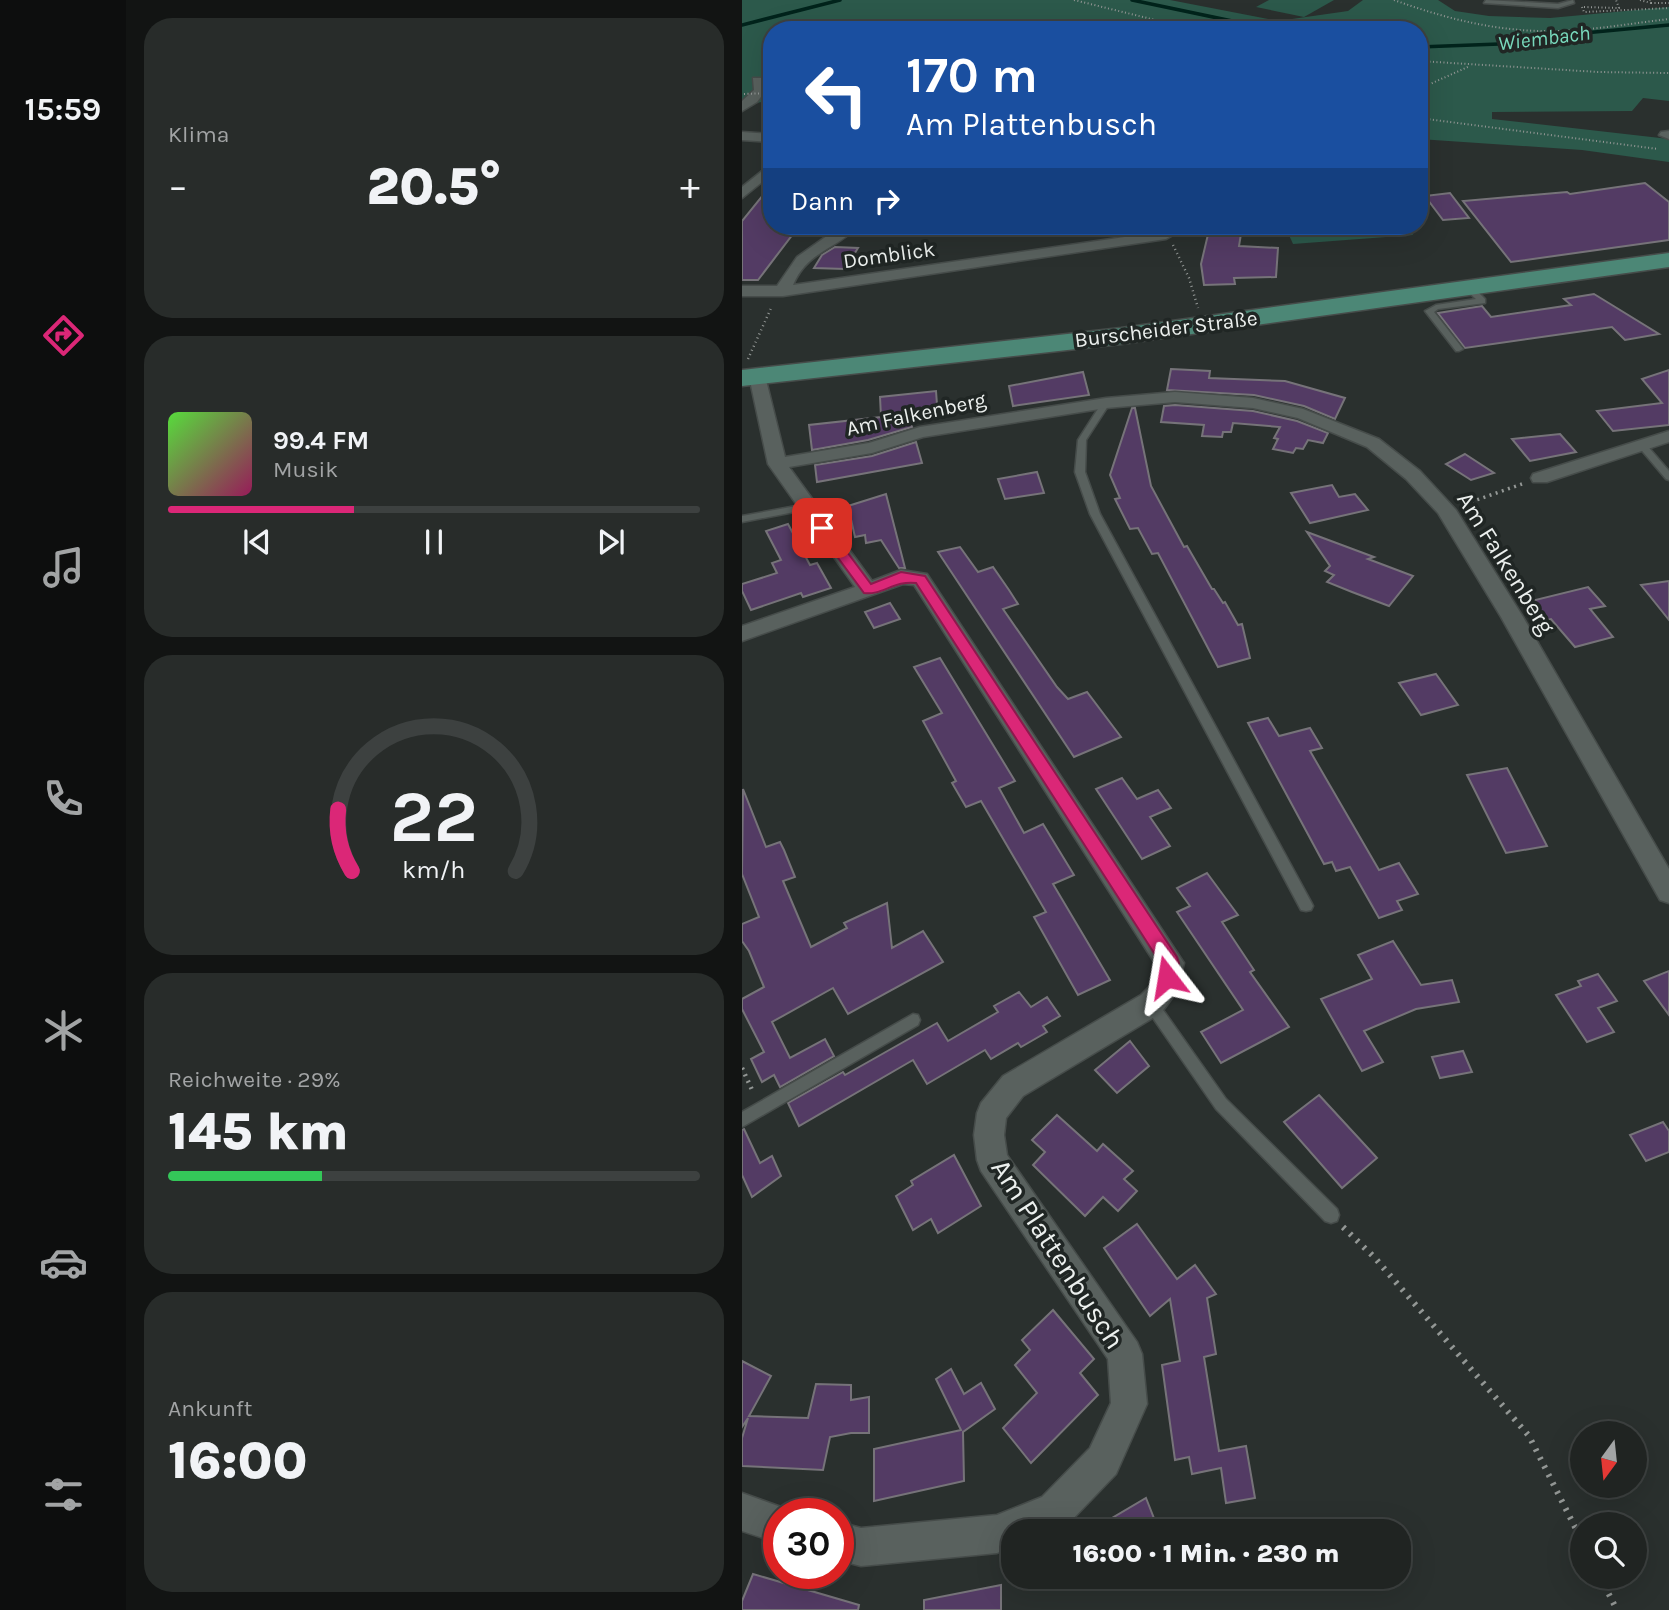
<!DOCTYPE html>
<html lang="de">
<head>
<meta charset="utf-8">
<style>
  body { margin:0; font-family:Karla,sans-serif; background:#282c2a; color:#f1f3f6; height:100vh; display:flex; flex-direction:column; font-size:26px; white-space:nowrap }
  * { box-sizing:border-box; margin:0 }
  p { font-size:23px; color:#a2a4a5 }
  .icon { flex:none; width:38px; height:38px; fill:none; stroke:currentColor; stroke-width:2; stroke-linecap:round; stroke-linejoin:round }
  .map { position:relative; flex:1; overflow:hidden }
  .sheet { display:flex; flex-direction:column; gap:18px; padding:18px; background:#121413; width:616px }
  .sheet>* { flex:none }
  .top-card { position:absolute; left:21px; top:21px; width:665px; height:214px; border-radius:28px; box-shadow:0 7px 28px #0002,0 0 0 2px #3d4140; background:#1a4fa0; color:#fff; overflow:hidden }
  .needle { width:46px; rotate:195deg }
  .fabs { position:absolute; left:828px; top:1421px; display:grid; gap:14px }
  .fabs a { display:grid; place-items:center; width:77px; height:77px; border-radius:50%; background:#202422; box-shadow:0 7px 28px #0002,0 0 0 2px #3d4140; font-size:35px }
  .speed { position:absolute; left:21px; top:1498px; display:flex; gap:14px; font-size:35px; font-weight:700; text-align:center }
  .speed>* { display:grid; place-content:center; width:91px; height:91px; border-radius:50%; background:#202422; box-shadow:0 7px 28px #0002,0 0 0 2px #3d4140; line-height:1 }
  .speed .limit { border:10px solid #d22; background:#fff; color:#111 }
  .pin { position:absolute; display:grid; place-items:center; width:60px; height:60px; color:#fff; margin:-30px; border-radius:14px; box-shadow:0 4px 10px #0006 }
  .me { position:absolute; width:77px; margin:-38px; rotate:346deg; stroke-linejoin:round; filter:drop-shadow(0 0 5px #0008) }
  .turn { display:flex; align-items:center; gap:24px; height:147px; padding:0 28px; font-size:32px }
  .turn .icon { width:91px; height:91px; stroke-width:2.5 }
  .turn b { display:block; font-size:49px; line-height:60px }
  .then { display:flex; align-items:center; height:66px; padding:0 28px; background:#0003; gap:14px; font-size:26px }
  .big { font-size:52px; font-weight:800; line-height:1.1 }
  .sheet .tile { flex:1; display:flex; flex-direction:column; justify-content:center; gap:10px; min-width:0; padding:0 24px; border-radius:28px; background:#282c2a }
  .sheet .dial { align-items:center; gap:0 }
  .dial svg { height:182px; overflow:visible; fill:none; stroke:#3d4140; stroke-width:7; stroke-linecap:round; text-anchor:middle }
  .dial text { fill:#f1f3f6; stroke:none }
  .song { display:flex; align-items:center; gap:21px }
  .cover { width:84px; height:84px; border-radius:10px; background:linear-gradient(135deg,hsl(110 70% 55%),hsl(330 70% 35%)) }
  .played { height:7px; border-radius:4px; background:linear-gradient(90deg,#db2777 35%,#3d4140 35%) }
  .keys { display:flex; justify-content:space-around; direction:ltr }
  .heat { display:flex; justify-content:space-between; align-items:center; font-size:38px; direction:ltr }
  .charge { height:10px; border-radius:5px; background:linear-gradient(90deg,#34c759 29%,#3d4140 0) }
  .trip { position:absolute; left:259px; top:1519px; width:410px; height:70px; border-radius:28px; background:#202422; box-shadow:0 7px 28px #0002,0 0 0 2px #3d4140; font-weight:800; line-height:70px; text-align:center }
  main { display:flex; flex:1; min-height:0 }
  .menu { display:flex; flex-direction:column; width:126px; justify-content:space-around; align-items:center; background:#0d0e0e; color:#a2a4a5 }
  .menu .icon { width:49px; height:49px }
  .menu .current { color:#db2777 }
  .menu b { font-size:32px; color:#f1f3f6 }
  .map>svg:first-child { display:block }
  .green { fill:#2c594b }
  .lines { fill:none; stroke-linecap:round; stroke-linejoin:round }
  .stream { stroke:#01231b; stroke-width:3.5 }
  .building { fill:#533b64; stroke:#767379; stroke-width:2 }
  .service-casing { stroke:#464c4a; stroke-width:3 }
  .minor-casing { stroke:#464c4a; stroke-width:3 }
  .primary-casing { stroke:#464c4a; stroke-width:3 }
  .path-far4 { stroke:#939795; stroke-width:2; stroke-dasharray:1 2.5; stroke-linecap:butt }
  .path-far3 { stroke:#939795; stroke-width:2.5; stroke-dasharray:1 3.5; stroke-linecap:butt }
  .path-far2 { stroke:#939795; stroke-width:3.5; stroke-dasharray:2 4.5; stroke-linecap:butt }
  .path-far1 { stroke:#939795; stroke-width:4.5; stroke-dasharray:2 5; stroke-linecap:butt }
  .path { stroke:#939795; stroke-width:6; stroke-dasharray:2.5 7; stroke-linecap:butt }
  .service { fill:#59615e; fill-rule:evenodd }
  .minor { fill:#59615e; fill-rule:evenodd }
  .primary { fill:#4c8776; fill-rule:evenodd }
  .path-bridge { stroke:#939795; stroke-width:2; stroke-dasharray:1 2.5; stroke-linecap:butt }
  .route { fill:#db2777; stroke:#8e194d; stroke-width:2 }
  .labels { text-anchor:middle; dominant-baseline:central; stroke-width:7; stroke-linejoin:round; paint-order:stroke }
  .far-water-label { font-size:21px; font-style:italic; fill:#78d9bc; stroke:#202624 }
  .far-street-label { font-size:21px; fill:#ecf0ee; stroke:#202624 }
  .street-label { font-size:24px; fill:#ecf0ee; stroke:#202624 }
  .near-street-label { font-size:28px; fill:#ecf0ee; stroke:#202624 }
</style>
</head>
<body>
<main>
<nav class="menu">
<b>15:59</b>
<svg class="icon current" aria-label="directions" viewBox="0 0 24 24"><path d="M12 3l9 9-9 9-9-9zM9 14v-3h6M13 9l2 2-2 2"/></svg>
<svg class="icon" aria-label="music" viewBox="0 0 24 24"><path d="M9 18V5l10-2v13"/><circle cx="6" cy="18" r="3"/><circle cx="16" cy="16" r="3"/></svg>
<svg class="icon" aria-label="phone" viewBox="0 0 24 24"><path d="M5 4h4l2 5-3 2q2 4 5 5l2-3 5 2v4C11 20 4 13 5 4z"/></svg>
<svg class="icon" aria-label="climate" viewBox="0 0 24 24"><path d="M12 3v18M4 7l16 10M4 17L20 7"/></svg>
<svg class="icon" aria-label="car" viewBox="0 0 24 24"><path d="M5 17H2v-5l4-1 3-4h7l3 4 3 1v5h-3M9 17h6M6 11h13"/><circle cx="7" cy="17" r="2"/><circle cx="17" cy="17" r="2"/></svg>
<svg class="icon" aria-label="filters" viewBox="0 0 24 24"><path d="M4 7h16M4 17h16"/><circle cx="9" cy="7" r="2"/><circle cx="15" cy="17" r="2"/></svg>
</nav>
<section class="sheet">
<div class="tile"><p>Klima</p>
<div class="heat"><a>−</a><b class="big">20.5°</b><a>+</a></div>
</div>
<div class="tile">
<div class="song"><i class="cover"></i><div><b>99.4 FM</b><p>Musik</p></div></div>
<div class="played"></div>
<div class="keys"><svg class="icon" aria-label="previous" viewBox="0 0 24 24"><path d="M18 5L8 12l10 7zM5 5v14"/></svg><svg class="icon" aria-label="pause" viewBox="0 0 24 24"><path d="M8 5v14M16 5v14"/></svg><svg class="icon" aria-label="next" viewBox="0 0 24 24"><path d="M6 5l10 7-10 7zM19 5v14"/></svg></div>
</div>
<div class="tile dial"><svg viewBox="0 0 100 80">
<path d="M14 69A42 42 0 1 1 86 69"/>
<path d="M14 69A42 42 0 0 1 8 42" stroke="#db2777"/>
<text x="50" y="56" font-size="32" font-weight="700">22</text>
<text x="50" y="72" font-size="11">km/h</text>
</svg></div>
<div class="tile"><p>Reichweite · 29%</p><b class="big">145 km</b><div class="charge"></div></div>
<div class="tile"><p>Ankunft</p><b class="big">16:00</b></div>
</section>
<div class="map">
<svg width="927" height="1610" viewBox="0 0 927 1610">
  <rect width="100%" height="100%" fill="#2a302e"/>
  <g class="green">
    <polygon points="0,0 428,0 536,21 606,11 621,0 696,0 713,11 747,16 808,18 927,7 927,101 901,98 890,111 750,112 750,119 927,139 927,162 840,150 677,139 677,30 30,30 30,100 0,106"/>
    <polygon points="527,0 592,0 562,17 514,7"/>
    <polygon points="543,226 667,226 671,235 551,244"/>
  </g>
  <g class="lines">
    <g class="stream">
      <polyline points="390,0 533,30"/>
      <polyline points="0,25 98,0"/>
      <polyline points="580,30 594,27 608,30"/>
      <polyline points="677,47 784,43 800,37 927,25"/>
    </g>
  </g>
  <g class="building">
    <polygon points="903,183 927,202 927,240 769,262 721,201 825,192 828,194"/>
    <polygon points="30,184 30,226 52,227 50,229 54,230 16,280 0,280 0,221"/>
    <polygon points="708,193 727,218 701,220 683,196"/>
    <polygon points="468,226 488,226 487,234 499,234 497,246 536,248 534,277 492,278 493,284 462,285 459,264"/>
    <polygon points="93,247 116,248 103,269 72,268 80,255"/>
    <polygon points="852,294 917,334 883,340 870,327 723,348 696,313 740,306 749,317 829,305 822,299"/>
    <polygon points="429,369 468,371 467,378 543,381 603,398 593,419 562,406 512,395 425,390"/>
    <polygon points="927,370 927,425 871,431 855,411 920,403 900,379"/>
    <polygon points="341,372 347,395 271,406 267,386"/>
    <polygon points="194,391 196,418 168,421 170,427 126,440 70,450 67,425 139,417 138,397"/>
    <polygon points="433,405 511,411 555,421 586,433 581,443 566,440 561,449 554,448 551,453 531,449 536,439 532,438 538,427 491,423 489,432 481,432 480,437 460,436 462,425 419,422 422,406"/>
    <polygon points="390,408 393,408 409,486 442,547 445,546 470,589 472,589 481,603 483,602 496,625 500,624 508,658 476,667 416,553 410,554 396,528 388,529 373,499 378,498 368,475"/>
    <polygon points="818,434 834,452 788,461 770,439"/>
    <polygon points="174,442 180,463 75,482 73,465 130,456"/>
    <polygon points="723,454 752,473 729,480 704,464"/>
    <polygon points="295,472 302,493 263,499 256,479"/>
    <polygon points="590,485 597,497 613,494 626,510 568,523 549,493"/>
    <polygon points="144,494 163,568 157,568 139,540 124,543 123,535 113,537 106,506"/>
    <polygon points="46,524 68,565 75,563 89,588 61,597 59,593 9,610 0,591 0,584 35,573 30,563 39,560 24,531"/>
    <polygon points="565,532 632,557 626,559 671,576 647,606 610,592 585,582 592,575 583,571 588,566"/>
    <polygon points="218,547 236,572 251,567 267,590 276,604 261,609 315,687 326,699 345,692 379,737 332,757 196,552"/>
    <polygon points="927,581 927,620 899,585"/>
    <polygon points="846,587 863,606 848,609 871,637 833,647 809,619 800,621 785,602"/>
    <polygon points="148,603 158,619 132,628 123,612"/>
    <polygon points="198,658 273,781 257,788 282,833 301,824 332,875 311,884 368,980 336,995 292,917 304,912 239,801 224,807 210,783 214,781 181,721 200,713 172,667"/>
    <polygon points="694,674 716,705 679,715 657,683"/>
    <polygon points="526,718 537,736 568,728 580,748 568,751 637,870 657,863 676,894 655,901 660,910 637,918 608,867 594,871 590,862 582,864 506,723"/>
    <polygon points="765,768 805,846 764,853 725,775"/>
    <polygon points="380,778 395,799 416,790 429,808 408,817 428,846 400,859 354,789"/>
    <polygon points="1,789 24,847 38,842 42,850 53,877 41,881 69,947 105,928 102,923 145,903 150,948 181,931 201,962 106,1014 91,988 30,1022 48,1058 83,1039 92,1056 38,1087 32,1075 20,1082 9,1059 22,1052 0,1009 0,999 22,987 7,951 0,941 0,924 17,917 0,874"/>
    <polygon points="465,873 496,915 480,922 512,970 508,972 547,1027 479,1063 459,1032 501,1010 435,912 448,906 435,888"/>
    <polygon points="651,941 679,985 710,980 717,1002 674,1009 622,1031 641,1062 620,1071 579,999 630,979 616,955"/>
    <polygon points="927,971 927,1015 902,981"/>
    <polygon points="856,974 875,1001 856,1008 872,1032 845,1042 814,995 839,986 836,981"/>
    <polygon points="277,992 289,1007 305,997 318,1016 301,1026 305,1032 279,1047 276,1043 249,1059 243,1050 185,1084 171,1060 57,1126 46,1103 101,1072 103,1075 195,1023 206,1041 256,1012 252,1006"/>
    <polygon points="388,1041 407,1066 375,1093 353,1070"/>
    <polygon points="721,1051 730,1072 698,1078 690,1057"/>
    <polygon points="577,1095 635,1158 600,1188 542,1122"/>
    <polygon points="315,1115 355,1151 361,1144 391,1171 382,1179 395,1191 376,1211 361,1197 343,1216 291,1165 303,1152 290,1140"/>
    <polygon points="921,1122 927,1131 927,1152 904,1161 888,1135"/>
    <polygon points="2,1129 18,1163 30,1156 39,1176 10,1197 0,1175 0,1130"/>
    <polygon points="212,1155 239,1206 196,1233 189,1219 171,1230 154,1196 171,1185 169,1181"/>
    <polygon points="395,1224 435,1279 453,1265 474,1294 465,1298 474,1354 462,1357 477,1451 504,1446 513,1498 484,1503 479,1468 450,1474 447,1457 433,1460 420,1365 438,1361 428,1299 408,1316 362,1248"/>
    <polygon points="311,1310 352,1359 338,1373 356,1395 289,1463 261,1428 295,1393 273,1365 288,1350 280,1340"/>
    <polygon points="0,1361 29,1376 7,1416 66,1418 74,1384 109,1385 109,1400 127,1397 127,1433 109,1433 88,1437 81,1470 0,1466 0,1438 6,1418 0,1427"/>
    <polygon points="209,1369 222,1394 239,1383 253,1409 221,1432 222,1481 132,1501 132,1449 219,1430 194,1379"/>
    <polygon points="404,1498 417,1531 348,1531"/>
    <polygon points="11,1574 117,1605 116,1610 0,1610 0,1601"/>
    <polygon points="259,1585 259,1610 182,1610 182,1600"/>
  </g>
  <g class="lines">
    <g class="service-casing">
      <g id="service">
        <polygon points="744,0 816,4 831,0 832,3 816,8 742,3"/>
        <polygon points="724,286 730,286 743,299 743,303 696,309 692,312 721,349 717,351 714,351 683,311 694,305 734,299 724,290"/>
        <polygon points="361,401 368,403 344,440 343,472 358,514 569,902 571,906 569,910 564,911 559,910 348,514 333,472 336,440"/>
        <polygon points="899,441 902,442 927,471 927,480 924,479 896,446 894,444"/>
        <polygon points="65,504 68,505 68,509 0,522 0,516"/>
        <polygon points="409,998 414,1000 484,1099 595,1209 597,1215 595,1221 589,1223 583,1221 474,1109 404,1008 402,1004 404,1000"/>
        <polygon points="171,1014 176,1015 178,1020 176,1025 0,1127 0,1112"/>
      </g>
    </g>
    <g class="minor-casing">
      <g id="minor">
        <polygon points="11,78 19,78 24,90 15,102 0,111 0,101 12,90"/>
        <polygon points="927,131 927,139 917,135 919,132"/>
        <polygon points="0,132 30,134 30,142 0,140"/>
        <polygon points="30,163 30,174 0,198 0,187"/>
        <path d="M99,226H116C95,249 65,251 51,285L424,231L431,235L424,239L41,296H0V286H35L55,257Z"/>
        <polygon points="15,371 23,376 43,457 127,443 178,427 364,398 433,392 511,398 561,409 637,439 678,471 714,510 781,617 927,869 927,903 918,900 759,617 696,513 664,479 625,447 556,418 511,408 433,402 364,408 181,437 130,453 47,467 130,581 159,570 185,574 442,963 435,991 419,1013 281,1096 264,1118 262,1135 265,1155 395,1342 400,1354 405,1404 374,1474 326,1524 309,1531 271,1531 271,1546 255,1553 119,1566 96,1560 96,1522 119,1528 255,1515 300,1497 348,1448 369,1403 366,1359 239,1171 235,1160 232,1135 235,1113 239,1103 261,1076 399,995 409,985 414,965 172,585 161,584 0,641 0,626 113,587 26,464 7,376"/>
        <polygon points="927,431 927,442 805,482 791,482 789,478 791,474"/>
        <polygon points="0,1493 50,1511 51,1514 37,1514 37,1543 0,1531"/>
      </g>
    </g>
    <g class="primary-casing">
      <polygon id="primary" points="927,253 927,267 379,344 0,386 0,370 379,328"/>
    </g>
    <g class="path-far4">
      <polyline points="332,0 454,30"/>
      <path d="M652,0C699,17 748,30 799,31C842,32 884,24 927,19"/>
      <polyline points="898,0 909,3 908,0"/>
      <polyline points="909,3 927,3"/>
      <polyline points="840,7 842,12 927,8"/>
      <polyline points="842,7 877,8 874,0"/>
      <polyline points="677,61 856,72 927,73"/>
      <polyline points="677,89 728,66"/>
      <polyline points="677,118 916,149"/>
    </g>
    <g class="path-far3">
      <polyline points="431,245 447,278 456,308"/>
      <polyline points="6,359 30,306"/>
    </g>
    <polyline class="path-far2" points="723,504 780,484"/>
    <polyline class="path-far1" points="0,1068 11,1092"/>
    <g class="path">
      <polyline points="601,1227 633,1258 787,1436 840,1541"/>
      <polyline points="858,1577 875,1610"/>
    </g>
    <use href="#service" class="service"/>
    <use href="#minor" class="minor"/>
    <use href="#primary" class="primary"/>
    <polyline class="path-bridge" points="2,94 29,93"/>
  </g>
  <path class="route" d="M80,524L85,525L129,584L159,572L183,576L435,957L437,963L431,982L425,985L419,982L416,977L419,964L174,583C153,580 139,596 122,593L74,528Z"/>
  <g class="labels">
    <g class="far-water-label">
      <text transform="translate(802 38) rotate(-7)">Wiembach</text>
    </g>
    <g class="far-street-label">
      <text transform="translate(147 255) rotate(-8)">Domblick</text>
      <text transform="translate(424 329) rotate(-7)">Burscheider Straße</text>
      <text transform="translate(174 414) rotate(-12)">Am Falkenberg</text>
    </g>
    <g class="street-label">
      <text transform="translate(764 563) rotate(58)">Am Falkenberg</text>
    </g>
    <g class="near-street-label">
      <text transform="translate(316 1254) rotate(57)">Am Plattenbusch</text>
    </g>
  </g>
</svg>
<div class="fabs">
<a><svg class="needle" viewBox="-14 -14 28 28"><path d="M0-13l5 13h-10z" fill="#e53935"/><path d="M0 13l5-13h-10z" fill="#a2a4a5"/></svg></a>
<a><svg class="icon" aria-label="search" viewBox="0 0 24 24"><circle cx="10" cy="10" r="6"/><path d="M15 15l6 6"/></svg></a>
</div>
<div class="speed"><div class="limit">30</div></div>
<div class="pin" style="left:80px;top:528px;background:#d93025"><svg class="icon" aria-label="arrive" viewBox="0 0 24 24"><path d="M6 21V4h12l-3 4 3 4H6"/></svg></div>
<svg class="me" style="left:425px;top:977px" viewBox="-20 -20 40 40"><path d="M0-17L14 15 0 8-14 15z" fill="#db2777" stroke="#fff" stroke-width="4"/></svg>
<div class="trip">16:00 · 1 Min. · 230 m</div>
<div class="top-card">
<div class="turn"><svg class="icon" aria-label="left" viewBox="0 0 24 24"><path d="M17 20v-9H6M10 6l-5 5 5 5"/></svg><div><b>170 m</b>Am Plattenbusch</div></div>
<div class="then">Dann<svg class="icon" aria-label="right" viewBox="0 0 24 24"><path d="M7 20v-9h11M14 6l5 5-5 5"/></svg></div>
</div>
</div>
</main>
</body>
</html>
